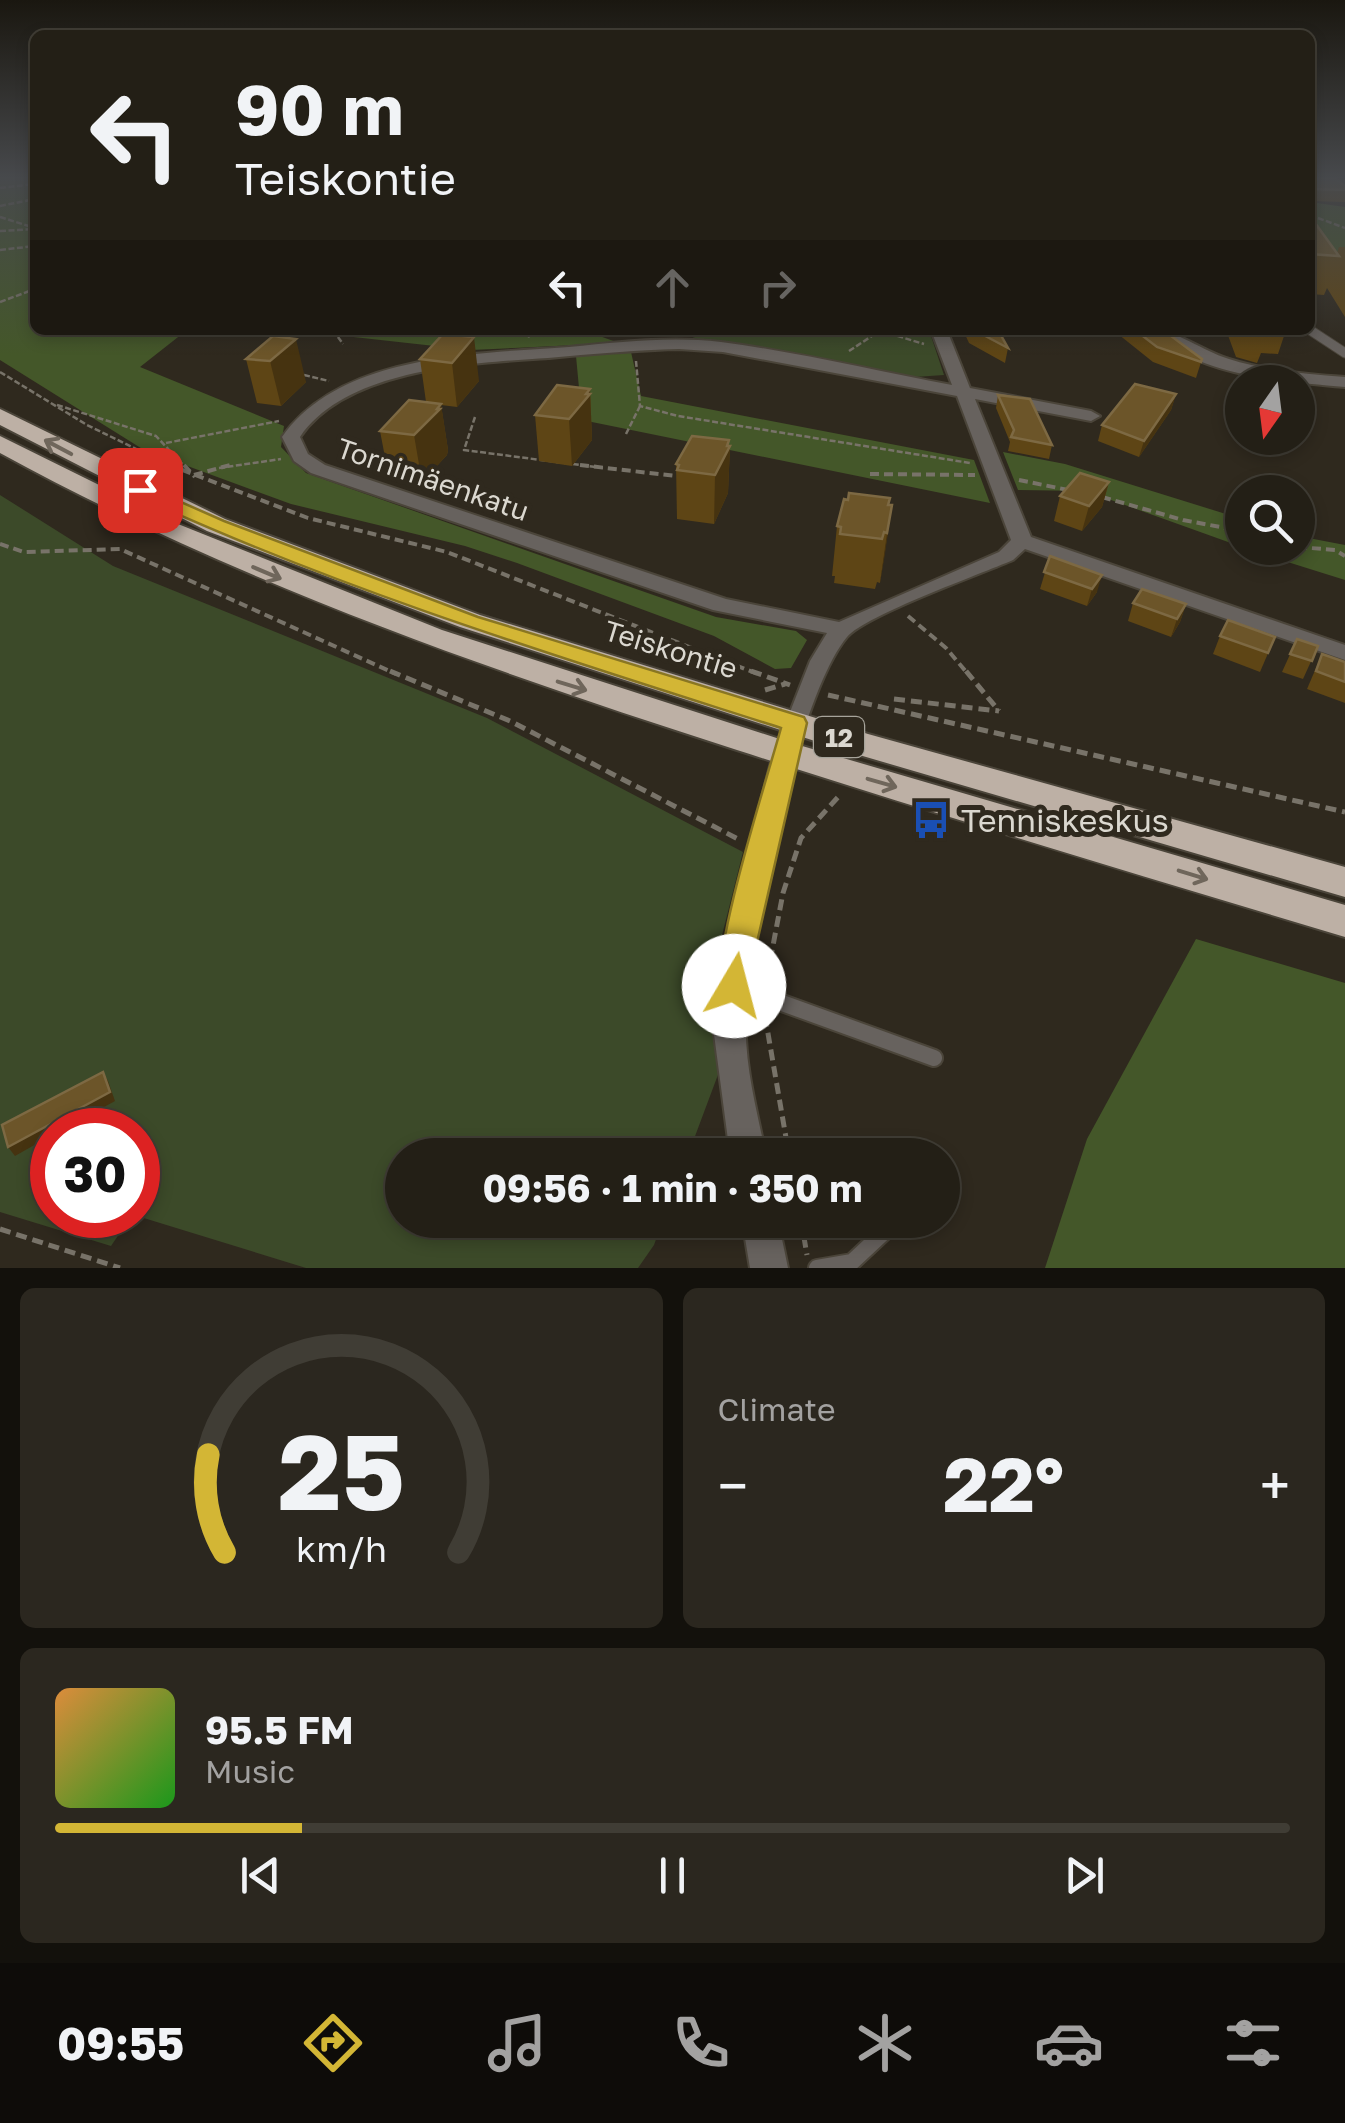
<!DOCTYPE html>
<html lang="en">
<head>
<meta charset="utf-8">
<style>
  body { margin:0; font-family:"Golos Text",sans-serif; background:#2b271f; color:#f1f3f6; height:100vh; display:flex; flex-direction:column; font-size:38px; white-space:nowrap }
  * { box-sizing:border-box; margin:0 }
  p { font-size:32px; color:#a3a2a1 }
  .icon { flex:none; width:55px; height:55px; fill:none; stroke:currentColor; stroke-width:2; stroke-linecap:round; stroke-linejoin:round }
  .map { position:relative; height:1268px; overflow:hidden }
  .details { display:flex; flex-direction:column; gap:20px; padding:20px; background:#13110c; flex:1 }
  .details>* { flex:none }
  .guide { position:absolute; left:30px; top:30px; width:1285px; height:305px; border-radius:15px; box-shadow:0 5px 15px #0003,0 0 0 2px #403d35; background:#231f16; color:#f1f3f6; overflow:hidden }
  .needle { width:65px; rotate:194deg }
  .controls { position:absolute; left:1225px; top:365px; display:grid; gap:20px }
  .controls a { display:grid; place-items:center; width:90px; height:90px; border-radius:50%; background:#231f16; box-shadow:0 5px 15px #0003,0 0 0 2px #403d35; font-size:50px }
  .speed { position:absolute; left:30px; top:1108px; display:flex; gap:20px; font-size:50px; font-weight:700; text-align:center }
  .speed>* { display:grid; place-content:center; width:130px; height:130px; border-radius:50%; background:#231f16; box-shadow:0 5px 15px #0003,0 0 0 2px #403d35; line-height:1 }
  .speed .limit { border:15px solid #d22; background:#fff; color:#111 }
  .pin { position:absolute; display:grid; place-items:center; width:85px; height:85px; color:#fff; margin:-42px; border-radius:20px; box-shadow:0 5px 15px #0006 }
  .me { position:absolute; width:110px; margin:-55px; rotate:8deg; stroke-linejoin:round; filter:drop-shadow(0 0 8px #0008) }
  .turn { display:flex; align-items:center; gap:35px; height:210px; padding:0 40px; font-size:45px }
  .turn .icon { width:130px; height:130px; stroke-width:2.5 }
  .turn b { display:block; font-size:70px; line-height:85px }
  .lanes { display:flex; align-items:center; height:95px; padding:0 40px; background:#0003; justify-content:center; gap:50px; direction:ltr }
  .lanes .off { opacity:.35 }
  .big { font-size:75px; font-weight:700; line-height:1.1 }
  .details .tile { flex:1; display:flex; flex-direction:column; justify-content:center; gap:15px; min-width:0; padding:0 35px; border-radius:15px; background:#2b271f }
  .details .dial { align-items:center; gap:0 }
  .dial svg { height:260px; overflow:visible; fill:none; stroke:#403d35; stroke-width:7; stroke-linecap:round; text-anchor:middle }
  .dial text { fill:#f1f3f6; stroke:none }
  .song { display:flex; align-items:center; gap:30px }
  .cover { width:120px; height:120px; border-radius:15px; background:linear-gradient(135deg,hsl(30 70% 55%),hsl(120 70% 35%)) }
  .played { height:10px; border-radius:5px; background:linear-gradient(90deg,#d3b635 20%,#403d35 20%) }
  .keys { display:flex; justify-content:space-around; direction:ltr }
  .heat { display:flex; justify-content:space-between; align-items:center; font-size:55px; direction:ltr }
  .details .tiles { flex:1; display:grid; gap:20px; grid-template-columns:1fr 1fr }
  .tile:last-child { grid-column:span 2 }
  .trip { position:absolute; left:385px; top:1138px; width:575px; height:100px; border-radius:50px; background:#231f16; box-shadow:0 5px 15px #0003,0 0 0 2px #403d35; font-weight:700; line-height:100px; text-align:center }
  .dock { display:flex; height:160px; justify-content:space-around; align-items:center; background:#0e0c09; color:#a3a2a1 }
  .dock .icon { width:70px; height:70px }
  .dock .active { color:#d3b635 }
  .dock b { font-size:45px; color:#f1f3f6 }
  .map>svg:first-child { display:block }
  .green { fill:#3c4a29 }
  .forest { fill:#445729 }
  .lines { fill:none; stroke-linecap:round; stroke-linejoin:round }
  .lane-far1-casing { stroke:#4b453a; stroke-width:11 }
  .lane-casing { stroke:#4b453a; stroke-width:20 }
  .street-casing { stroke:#4b453a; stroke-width:4 }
  .highway-casing { stroke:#4b453a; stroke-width:4 }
  .path-far2 { stroke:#787369; stroke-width:2.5; stroke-dasharray:6 2.5; stroke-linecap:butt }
  .path-far1 { stroke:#787369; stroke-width:4; stroke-dasharray:9 5; stroke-linecap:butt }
  .path { stroke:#787369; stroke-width:5; stroke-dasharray:11 6; stroke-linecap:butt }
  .lane-far1 { stroke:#67625e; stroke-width:9 }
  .lane { stroke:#67625e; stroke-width:16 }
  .street { fill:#67625e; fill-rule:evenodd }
  .highway { fill:#bdb0a5; fill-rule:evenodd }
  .wall { fill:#5e4515 }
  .shaded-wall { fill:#463310 }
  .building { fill:#6c5529; stroke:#7d6943; stroke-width:2.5 }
  .oneway { stroke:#6f665b }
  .route { fill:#d3b635; stroke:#897622; stroke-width:2.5 }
  .labels { text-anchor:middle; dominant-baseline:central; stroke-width:10; stroke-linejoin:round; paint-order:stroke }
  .shield { fill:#2f291e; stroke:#a7a49b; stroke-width:2.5 }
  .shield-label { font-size:25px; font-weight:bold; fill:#dbd8d0 }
  .street-label { font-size:28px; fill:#dbd8d0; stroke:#2f291e }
  .near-poi-label { font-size:32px; fill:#dbd8d0; stroke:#2f291e; text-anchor:start }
</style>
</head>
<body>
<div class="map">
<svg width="1345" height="1268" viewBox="0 0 1345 1268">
  <rect width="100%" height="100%" fill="#2f291e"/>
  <g class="green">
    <polygon points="671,330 929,330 944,375 915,377 698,339"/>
    <polygon points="0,495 113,566 487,718 743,852 711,979 719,1072 688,1155 402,1155 402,1220 663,1220 654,1245 638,1268 306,1268 134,1215 138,1215 138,1130 52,1130 52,1215 132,1215 111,1246 0,1212"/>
  </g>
  <g class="forest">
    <polygon points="0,178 35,178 35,330 187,330 140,367 284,426 281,447 306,473 716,617 796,631 807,640 791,668 775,669 714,636 517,563 465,546 291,504 144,450 0,360"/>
    <polygon points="1310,202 1345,207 1345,263 1310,251"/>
    <polygon points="290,330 583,330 619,343 471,350"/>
    <polygon points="631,352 641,396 974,460 990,503 582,420 576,356"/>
    <polygon points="1003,452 1065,464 1242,519 1242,547 1086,491 1018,490"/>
    <polygon points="1298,536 1345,545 1345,580 1243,548 1298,548"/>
    <polygon points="1196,939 1345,983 1345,1268 1045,1268 1087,1139"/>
  </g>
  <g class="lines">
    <g class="lane-far1-casing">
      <polyline id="lane-far1" points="1310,330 1345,353"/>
    </g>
    <g class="lane-casing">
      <g id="lane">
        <polyline points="738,987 934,1058"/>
        <polyline points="817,1268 852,1262 897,1220"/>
      </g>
    </g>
    <g class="street-casing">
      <g id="street">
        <path d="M931,330H947L970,388L1091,411L1100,416L1091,421L975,399L1031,537L1345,645V660L1025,549L1013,560C981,574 866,615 847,637C797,697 749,938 746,1019C744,1064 757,1111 766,1155H730L714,1034L727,933L772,758L810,661L827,633L713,610L311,473L294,461L282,437C341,353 478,354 569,347C620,342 671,336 721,342C798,352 876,371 952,385ZM679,349L723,352L957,396L1011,540L999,552L839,622L726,599L325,465L308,454L300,437C347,368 474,363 548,358C592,354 635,350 679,349Z"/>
        <path d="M1150,330C1178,330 1202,351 1229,359C1267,371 1306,374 1345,377V387C1282,381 1199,377 1150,330Z"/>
        <polygon points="742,1220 778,1220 788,1268 750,1268"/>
      </g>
    </g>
    <g class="highway-casing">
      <g id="highway">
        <polygon points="0,409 225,519 480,615 868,734 1345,867 1345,897 849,752 460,627 207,531 0,425"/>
        <path d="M0,436L178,524L442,630L792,743L1345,905V937C1142,876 939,815 737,750C483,668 234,581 0,453Z"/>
      </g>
    </g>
    <g class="path-far2">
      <polyline points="0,188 35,184"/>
      <polyline points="0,206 35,199"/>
      <polyline points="1310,215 1345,228"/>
      <polyline points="0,217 35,228"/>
      <polyline points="0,231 35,229"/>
      <polyline points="0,250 35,246"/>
      <polyline points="0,302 35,289"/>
      <polyline points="333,330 343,344"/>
      <polyline points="517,330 530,337"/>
      <polyline points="881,331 924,344"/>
      <polyline points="849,351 881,330"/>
      <polyline points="636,361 640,406 678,416 970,463"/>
      <polyline points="0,372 87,425 175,468"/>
      <polyline points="304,375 329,381"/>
      <polyline points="57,405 156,436 186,468"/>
      <polyline points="475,417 464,450 603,468"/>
      <polyline points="626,434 640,406"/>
      <polyline points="166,443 279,421"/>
      <polyline points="219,468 281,459"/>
    </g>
    <g class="path-far1">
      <polyline points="169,465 308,518 447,552 758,674"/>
      <polyline points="184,465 195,477"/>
      <polyline points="580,465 676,476"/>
      <polyline points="870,474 975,475"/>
      <polyline points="194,475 230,465"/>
      <polyline points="1019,480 1068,490"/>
      <polyline points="1102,497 1183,520 1242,531"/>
      <polyline points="0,544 24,552 120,549 396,674"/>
      <polyline points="1298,547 1335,550 1345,556"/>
      <polyline points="908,616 946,648 968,674"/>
    </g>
    <g class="path">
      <polyline points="390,671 510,721 740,840"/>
      <polyline points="751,671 790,685"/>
      <polyline points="966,671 999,711"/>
      <polyline points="765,690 785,684"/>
      <polyline points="828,695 1345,812"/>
      <polyline points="894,699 999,711"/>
      <polyline points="767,977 783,893 801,838 839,796"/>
      <polyline points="765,1016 789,1155"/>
      <polyline points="801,1220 807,1255"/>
      <polyline points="0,1229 120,1268"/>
    </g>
    <use href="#lane-far1" class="lane-far1"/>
    <use href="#lane" class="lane"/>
    <use href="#street" class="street"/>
    <use href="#highway" class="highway"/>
  </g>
  <g class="wall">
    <polygon points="1310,178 1345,186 1345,202 1310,201"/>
    <polygon points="1310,216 1337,253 1339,247 1345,247 1345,317 1327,288 1324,295 1310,294"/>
    <polygon points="963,330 998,330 1008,348 1005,363 969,343"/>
    <polygon points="1113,330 1163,330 1202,359 1196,378 1153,362"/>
    <polygon points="1226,330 1286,330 1278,354 1261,353 1257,363 1236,357"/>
    <polygon points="443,334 479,381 457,407 441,405 448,450 447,455 422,482 389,478 380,431 426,402 420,359"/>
    <polygon points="273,336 306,382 281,406 257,403 246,359"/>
    <polygon points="590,389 592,440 572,466 539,461 535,415"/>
    <polygon points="1176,394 1171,410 1139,457 1098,441 1102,425"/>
    <polygon points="998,395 1052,445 1049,459 1008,451 1010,442 996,408"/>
    <polygon points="729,440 729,446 730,446 728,493 714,524 677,519 676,464"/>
    <polygon points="1109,482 1102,507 1082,531 1054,521 1060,496"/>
    <polygon points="889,505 892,505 880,583 877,582 875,589 834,583 835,576 832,576 837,526"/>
    <polygon points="1050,556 1097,592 1087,606 1040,589"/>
    <polygon points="1133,603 1186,604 1180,622 1171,637 1128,621"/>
    <polygon points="1220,636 1275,637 1260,672 1213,654"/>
    <polygon points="1297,639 1318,646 1303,679 1282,672"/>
    <polygon points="1322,654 1345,662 1345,703 1307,689"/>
  </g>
  <g class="shaded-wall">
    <polygon points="474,337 479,381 457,407 452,363"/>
    <polygon points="296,339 306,382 281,406 270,361"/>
    <polygon points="590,389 592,440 572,466 569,419"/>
    <polygon points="1176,394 1171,410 1139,457 1144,441"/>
    <polygon points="441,404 448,450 447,455 422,482 414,435"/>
    <polygon points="729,440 728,449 730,446 728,493 714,524 715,475"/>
    <polygon points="1109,482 1102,507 1082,531 1089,506"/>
    <polygon points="892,505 885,554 880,583 887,533"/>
    <polygon points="1102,575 1097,592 1087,606 1092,589"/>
    <polygon points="1186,604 1180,622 1171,637 1177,619"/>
    <polygon points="103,1072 108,1081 115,1101 62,1130 52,1130 52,1135 15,1156 8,1147"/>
  </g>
  <g class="building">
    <polygon points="1310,178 1335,178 1345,186 1345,190 1310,189"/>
    <polygon points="1310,216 1339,256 1310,254"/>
    <polygon points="974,330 998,330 1008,348"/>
    <polygon points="1135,330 1163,330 1202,359 1201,362 1157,347"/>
    <polygon points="443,334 474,337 452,363 420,359"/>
    <polygon points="273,336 296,339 270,361 246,359"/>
    <polygon points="1135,384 1176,394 1144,441 1102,425"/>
    <polygon points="557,385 590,389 586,394 590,394 569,419 535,415"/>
    <polygon points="998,395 1030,399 1052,445 1011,437 1014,430"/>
    <polygon points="409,400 441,404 437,409 440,409 414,435 380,431"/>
    <polygon points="692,436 729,440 727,446 730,446 715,475 677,470 679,465 676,464"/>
    <polygon points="1080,473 1109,482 1089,506 1060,496"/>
    <polygon points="849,493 890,498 888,505 892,505 887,533 884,532 882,539 840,534 841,527 837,526 844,499 848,500"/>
    <polygon points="1050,556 1102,575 1092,589 1044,572"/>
    <polygon points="1142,589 1186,604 1177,619 1133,603"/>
    <polygon points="1228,620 1275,637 1268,653 1220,636"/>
    <polygon points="1297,639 1318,646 1312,661 1290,654"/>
    <polygon points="1322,654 1345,662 1345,682 1316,671"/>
    <polygon points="103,1072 110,1092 8,1147 2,1125"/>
  </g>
  <defs><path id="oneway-shaft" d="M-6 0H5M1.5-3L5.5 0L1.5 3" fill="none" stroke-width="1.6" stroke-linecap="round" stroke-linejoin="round" transform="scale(2.5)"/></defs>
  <g class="oneway">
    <use href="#oneway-shaft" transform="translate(58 447) rotate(-152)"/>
    <use href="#oneway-shaft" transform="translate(267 573) rotate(23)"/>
    <use href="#oneway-shaft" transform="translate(572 686) rotate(17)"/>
    <use href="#oneway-shaft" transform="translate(882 783) rotate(16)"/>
    <use href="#oneway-shaft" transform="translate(1193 875) rotate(17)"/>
  </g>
  <linearGradient id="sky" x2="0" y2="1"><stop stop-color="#1a1710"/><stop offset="0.5" stop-color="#47494c"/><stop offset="1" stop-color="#47494c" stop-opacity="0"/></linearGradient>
  <rect width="1345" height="355" fill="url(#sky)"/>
  <path class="route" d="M140,484L224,521L478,617L804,717L807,723L745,995L734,999L722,995C707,964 769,772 781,728C562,658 342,591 133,494L130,490Z"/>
  <defs>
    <g id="bus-bare" transform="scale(3)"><path d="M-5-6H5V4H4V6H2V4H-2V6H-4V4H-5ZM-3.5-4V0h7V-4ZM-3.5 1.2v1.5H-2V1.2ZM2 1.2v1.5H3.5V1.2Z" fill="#1a4fb4" stroke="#2f291e" stroke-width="2.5" paint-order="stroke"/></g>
  </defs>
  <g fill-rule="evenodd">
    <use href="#bus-bare" x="931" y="820"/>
  </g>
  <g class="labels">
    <rect class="shield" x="814" y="717" width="50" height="40" rx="8"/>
    <g class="shield-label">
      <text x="839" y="737">12</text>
    </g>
    <g class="street-label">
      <text transform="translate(433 479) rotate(19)">Tornimäenkatu</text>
      <text transform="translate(671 649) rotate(17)">Teiskontie</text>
    </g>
    <g class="near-poi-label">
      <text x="961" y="820">Tenniskeskus</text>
    </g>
  </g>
</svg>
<div class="controls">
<a><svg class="needle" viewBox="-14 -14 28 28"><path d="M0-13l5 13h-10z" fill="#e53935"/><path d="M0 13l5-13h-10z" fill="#a3a2a1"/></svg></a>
<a><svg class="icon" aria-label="search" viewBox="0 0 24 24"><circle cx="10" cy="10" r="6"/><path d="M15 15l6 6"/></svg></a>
</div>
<div class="speed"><div class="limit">30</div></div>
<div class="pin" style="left:140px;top:490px;background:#d93025"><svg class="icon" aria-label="arrive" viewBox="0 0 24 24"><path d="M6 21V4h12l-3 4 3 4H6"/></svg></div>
<svg class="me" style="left:734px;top:986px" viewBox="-20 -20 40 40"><circle r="19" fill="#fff"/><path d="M0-13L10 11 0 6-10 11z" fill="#d3b635"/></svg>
<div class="trip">09:56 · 1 min · 350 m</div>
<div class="guide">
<div class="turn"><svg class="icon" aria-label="left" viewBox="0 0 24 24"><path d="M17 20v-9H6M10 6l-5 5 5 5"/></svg><div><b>90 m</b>Teiskontie</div></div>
<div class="lanes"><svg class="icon" aria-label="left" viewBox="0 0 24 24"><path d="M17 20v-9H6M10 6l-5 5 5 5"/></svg><svg class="icon off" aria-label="ahead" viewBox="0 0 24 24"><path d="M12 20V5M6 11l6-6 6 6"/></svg><svg class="icon off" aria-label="right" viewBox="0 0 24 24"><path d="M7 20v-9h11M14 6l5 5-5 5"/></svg></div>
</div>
</div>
<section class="details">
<div class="tiles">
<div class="tile dial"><svg viewBox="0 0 100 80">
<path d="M14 69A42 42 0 1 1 86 69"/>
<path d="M14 69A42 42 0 0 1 9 39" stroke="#d3b635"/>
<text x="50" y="56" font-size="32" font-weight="700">25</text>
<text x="50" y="72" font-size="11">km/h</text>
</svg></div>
<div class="tile"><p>Climate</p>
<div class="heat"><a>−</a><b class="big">22°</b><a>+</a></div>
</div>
<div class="tile">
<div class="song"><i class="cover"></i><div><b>95.5 FM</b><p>Music</p></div></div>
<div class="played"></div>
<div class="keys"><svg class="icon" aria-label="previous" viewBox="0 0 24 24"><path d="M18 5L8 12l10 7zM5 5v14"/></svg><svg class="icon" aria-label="pause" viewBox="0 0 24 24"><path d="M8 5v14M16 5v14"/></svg><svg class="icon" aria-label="next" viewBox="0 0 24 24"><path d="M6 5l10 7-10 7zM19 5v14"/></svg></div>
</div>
</div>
</section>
<nav class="dock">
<b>09:55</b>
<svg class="icon active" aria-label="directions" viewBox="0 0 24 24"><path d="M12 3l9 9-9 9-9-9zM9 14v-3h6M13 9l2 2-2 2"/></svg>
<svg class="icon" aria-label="music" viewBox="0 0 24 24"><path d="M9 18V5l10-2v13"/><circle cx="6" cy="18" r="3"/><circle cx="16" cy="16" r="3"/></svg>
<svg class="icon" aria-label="phone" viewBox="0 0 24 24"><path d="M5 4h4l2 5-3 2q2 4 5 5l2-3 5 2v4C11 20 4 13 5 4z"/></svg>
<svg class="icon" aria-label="climate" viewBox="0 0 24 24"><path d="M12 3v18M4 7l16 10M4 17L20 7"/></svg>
<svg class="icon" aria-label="car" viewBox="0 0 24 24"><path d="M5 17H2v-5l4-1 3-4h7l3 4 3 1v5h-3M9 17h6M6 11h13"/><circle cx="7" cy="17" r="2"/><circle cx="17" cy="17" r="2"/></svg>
<svg class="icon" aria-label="filters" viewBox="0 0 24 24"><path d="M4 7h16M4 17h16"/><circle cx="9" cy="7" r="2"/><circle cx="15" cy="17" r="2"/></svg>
</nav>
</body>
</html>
